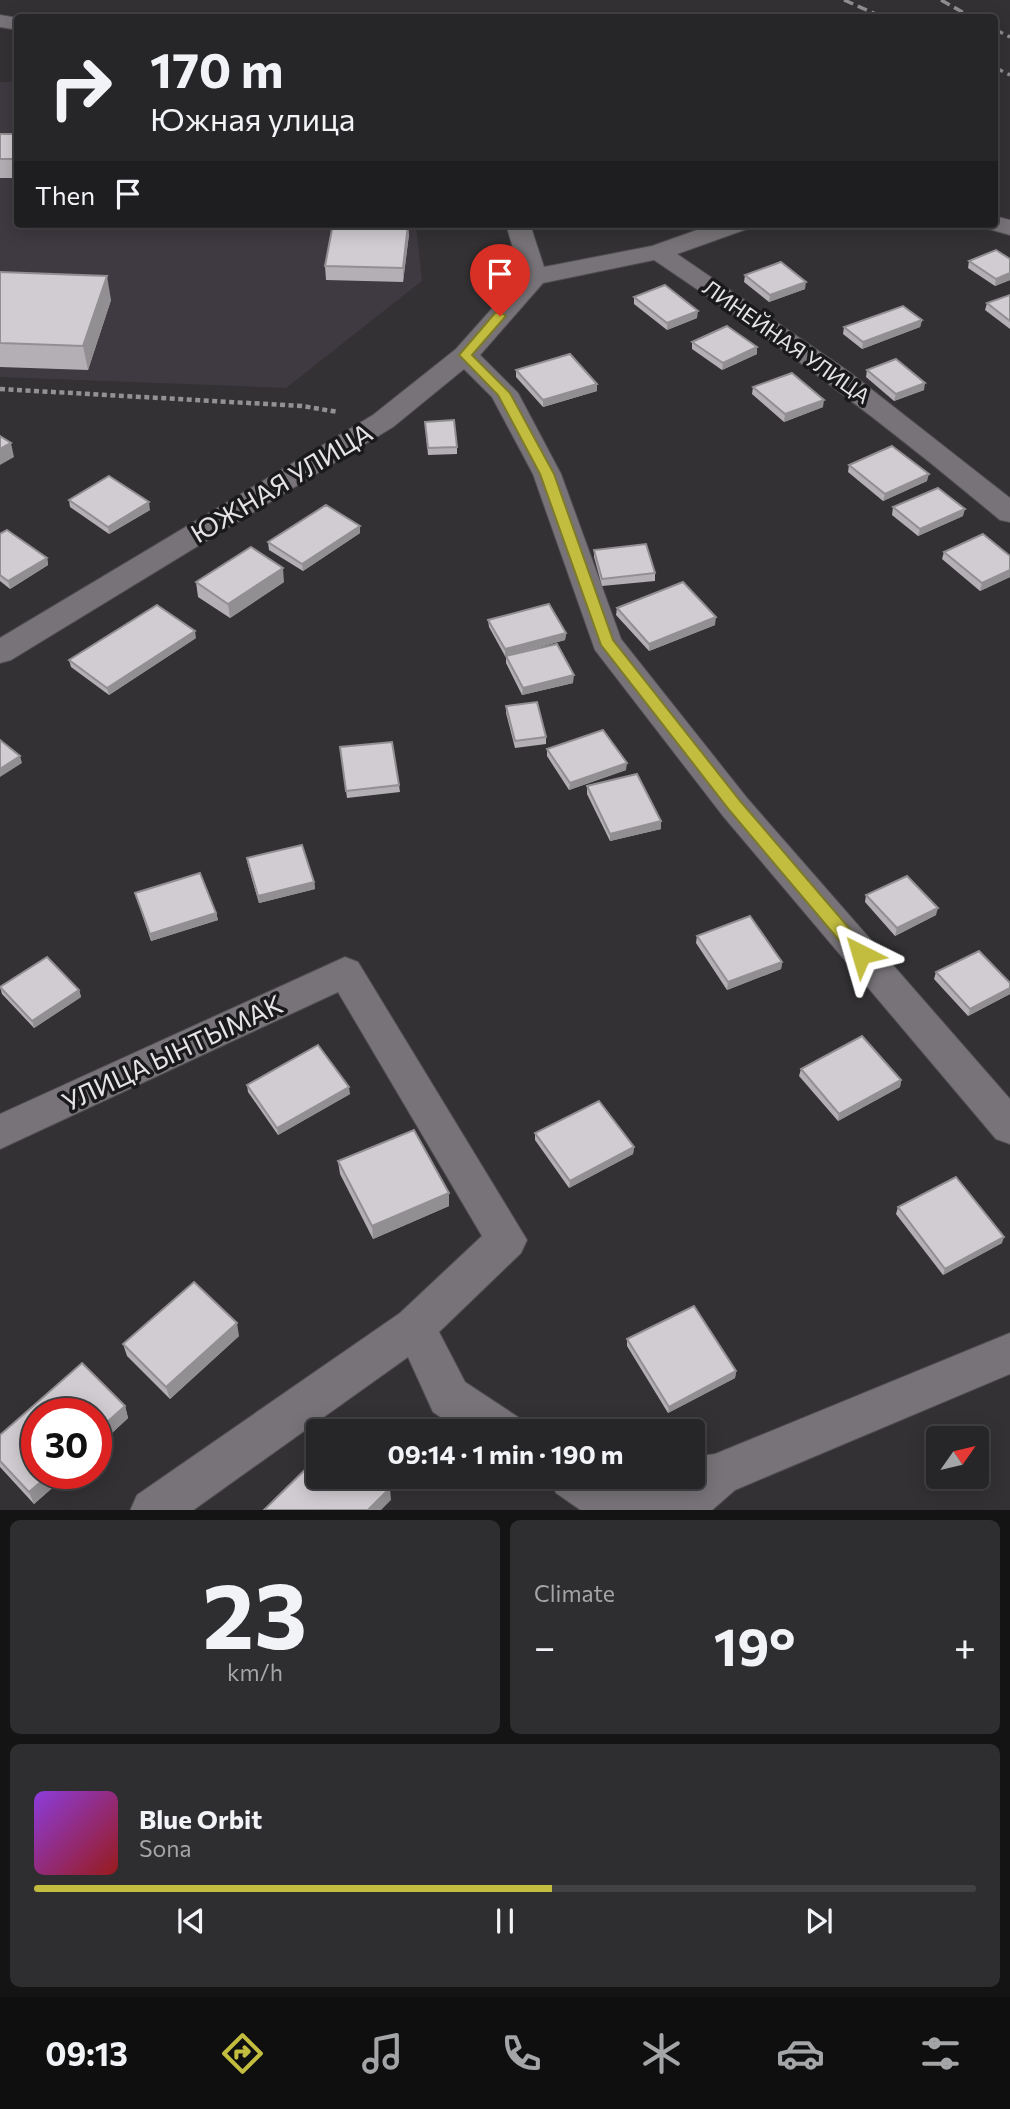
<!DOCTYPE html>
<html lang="en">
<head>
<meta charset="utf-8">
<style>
  body { margin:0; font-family:Commissioner,sans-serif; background:#2e2d2f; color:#f1f3f6; height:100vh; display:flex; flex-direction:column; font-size:26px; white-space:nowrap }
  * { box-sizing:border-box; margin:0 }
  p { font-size:23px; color:#a4a5a7 }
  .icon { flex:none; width:38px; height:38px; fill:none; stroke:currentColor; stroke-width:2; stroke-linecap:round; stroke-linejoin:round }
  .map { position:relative; height:1510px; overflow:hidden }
  .panel { display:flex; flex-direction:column; gap:10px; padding:10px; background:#151415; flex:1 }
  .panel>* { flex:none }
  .top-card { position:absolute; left:14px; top:14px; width:984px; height:214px; border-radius:7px; box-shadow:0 4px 18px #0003,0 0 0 2px #424244; background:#262527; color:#f1f3f6; overflow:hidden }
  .needle { width:46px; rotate:56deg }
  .fabs { position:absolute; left:926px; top:1426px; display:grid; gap:14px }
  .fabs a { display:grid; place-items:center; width:63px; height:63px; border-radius:7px; background:#262527; box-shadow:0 4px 18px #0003,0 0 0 2px #424244; font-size:35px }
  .speed { position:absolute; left:21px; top:1398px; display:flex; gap:14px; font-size:35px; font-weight:700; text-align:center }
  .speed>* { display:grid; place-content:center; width:91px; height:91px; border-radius:50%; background:#262527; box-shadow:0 4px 18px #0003,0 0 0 2px #424244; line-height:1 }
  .speed .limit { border:10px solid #d22; background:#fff; color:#111 }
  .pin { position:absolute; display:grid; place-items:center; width:60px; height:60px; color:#fff; margin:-72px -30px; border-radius:50% 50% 50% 0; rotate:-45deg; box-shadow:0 0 7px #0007 }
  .pin .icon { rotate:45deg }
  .me { position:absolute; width:77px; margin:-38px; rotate:320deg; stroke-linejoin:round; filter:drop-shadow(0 0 5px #0008) }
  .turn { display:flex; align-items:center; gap:24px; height:147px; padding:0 21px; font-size:32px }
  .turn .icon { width:91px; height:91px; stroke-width:2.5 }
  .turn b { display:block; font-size:49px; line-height:60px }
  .then { display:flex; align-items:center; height:66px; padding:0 21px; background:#0003; gap:14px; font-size:26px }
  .big { font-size:52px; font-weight:700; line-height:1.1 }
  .panel .widget { flex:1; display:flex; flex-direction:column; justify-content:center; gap:10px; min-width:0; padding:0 24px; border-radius:10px; background:#2e2d2f }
  .panel .dial { align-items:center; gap:0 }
  .dial b { font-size:91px; line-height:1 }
  .song { display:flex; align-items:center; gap:21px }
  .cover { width:84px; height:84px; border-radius:10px; background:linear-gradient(135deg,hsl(270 70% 55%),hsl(0 70% 35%)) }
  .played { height:7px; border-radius:4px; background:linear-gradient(90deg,#c2bd3f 55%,#424244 55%) }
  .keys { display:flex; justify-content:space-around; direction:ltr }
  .heat { display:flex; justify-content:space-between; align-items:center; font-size:38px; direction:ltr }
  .panel .tiles { flex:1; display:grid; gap:10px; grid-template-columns:1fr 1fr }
  .widget:last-child { grid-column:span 2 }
  .trip { position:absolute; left:306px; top:1419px; width:399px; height:70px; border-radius:7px; background:#262527; box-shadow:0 4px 18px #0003,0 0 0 2px #424244; font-weight:700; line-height:70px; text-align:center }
  .tabs { display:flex; height:112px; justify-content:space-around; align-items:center; background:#0f0f10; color:#a4a5a7 }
  .tabs .icon { width:49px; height:49px }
  .tabs .active { color:#c2bd3f }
  .tabs b { font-size:32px; color:#f1f3f6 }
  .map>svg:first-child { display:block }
  .built { fill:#3f3941 }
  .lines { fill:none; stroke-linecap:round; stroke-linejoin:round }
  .street-casing { stroke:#504e51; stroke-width:2 }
  .path { stroke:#939194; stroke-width:4.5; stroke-dasharray:5 3.5; stroke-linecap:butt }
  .street { fill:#777378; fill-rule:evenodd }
  .rail { stroke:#908e91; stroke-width:3.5; stroke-dasharray:10 5; stroke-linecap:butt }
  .wall { fill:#b3afb4 }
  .shaded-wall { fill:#928f92 }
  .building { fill:#d0ccd1; stroke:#928f92; stroke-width:2 }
  .route { fill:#c2bd3f; stroke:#7e7b29; stroke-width:2 }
  .labels { text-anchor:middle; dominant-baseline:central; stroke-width:7; stroke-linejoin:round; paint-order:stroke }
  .far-street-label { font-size:21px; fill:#e5e3e6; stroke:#1a191b }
  .street-label { font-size:26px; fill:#e5e3e6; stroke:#1a191b }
</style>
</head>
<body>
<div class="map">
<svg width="1010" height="1511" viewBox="0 0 1010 1511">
  <rect width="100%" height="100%" fill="#333134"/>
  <polygon class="built" points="0,82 17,82 18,224 416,224 422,281 286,388 0,377"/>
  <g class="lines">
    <g class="street-casing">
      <g id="street">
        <polygon points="0,15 18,18 18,30 0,27"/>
        <polygon points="994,216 1010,220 1010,235 985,228 982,224 994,224"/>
        <path d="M506,224H530L544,267L652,246L714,224H750L747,229L677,254L848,371L1010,498V522L1000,520C889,427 774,340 654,260L543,283L480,355L518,393L561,474L621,639L747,798L1010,1099V1144L996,1139L723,816L595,650L533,474L492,397L464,369L393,427L11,660L0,663V638L373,415L456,349L521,276Z"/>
        <polygon points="345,957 358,962 527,1240 521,1253 439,1332 465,1382 518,1417 524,1432 463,1432 433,1412 408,1357 192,1511 130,1511 137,1495 400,1313 482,1236 338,992 0,1149 0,1114"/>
        <polygon points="1010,1333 1010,1374 735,1490 711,1511 582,1511 556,1493 549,1477 693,1477 693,1457 715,1454"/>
      </g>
    </g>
    <polyline class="path" points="0,389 302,406 338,412"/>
    <use href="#street" class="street"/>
    <g class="rail">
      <polyline points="844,0 885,18"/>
      <polyline points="941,0 973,18"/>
      <polyline points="994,29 1010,37"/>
      <polyline points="994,67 1010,75"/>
    </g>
  </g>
  <g class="wall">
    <rect x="0" y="134" width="18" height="44"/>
    <polygon points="409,234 403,282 326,280 325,266"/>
    <polygon points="1010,259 1010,280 995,286 968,268 969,261"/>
    <polygon points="0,272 111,300 88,370 0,367"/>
    <polygon points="745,275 805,289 769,302 744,282"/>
    <polygon points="1010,295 1010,329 985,310 987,303"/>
    <polygon points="634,297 697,318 667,330 634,304"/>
    <polygon points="922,320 920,327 862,349 843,334 844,327"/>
    <polygon points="692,342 757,347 757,354 722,370 692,349"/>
    <polygon points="516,370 597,391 543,407 516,377"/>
    <polygon points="867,370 924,390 894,401 866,377"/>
    <polygon points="753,387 823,407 784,422 752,394"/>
    <polygon points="425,422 457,447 457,454 428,455"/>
    <polygon points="849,465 927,481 883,501 848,472"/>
    <polygon points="69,500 150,510 109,534 70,507"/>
    <polygon points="893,507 963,516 918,536 892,515"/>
    <polygon points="360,526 360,533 303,571 269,550 268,542"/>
    <polygon points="0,534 47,558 48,565 10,589 0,581"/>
    <polygon points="594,550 655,573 655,581 602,586 594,557"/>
    <polygon points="944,552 1010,556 1010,577 980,591 942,559"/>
    <polygon points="196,582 284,582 230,618 198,597"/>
    <polygon points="617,608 715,625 649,651 616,615"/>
    <polygon points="488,620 566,633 565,640 508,656 573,683 522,695 506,663 506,656 505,656 489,627"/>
    <polygon points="196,638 109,695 71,667 69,660"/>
    <polygon points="506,706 546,737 546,744 515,748 506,713"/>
    <polygon points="340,747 399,785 400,792 347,798"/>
    <polygon points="547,749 626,770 569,790 547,756"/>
    <polygon points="587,786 661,821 661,829 610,841 587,794"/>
    <polygon points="247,858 314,882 315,889 259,903 248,865"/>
    <polygon points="135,893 216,913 218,920 151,941"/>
    <polygon points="866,895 936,915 895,936 865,902"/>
    <polygon points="697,936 782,962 781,969 727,990 696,943"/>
    <polygon points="936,972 1010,983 1010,994 968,1016 934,979"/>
    <polygon points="0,987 79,990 81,997 34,1028 2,994"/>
    <polygon points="801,1069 901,1080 900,1087 838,1121 799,1076"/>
    <polygon points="247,1085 350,1094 278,1135 248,1092"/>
    <polygon points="535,1133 634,1147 633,1154 569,1188 535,1140"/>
    <polygon points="338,1161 449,1206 373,1239 340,1174"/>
    <polygon points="898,1207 1002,1243 943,1275 896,1214"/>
    <polygon points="239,1336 170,1399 127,1356 123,1344"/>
    <polygon points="627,1339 736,1371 735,1378 668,1413 627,1346"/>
    <polygon points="82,1363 125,1406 128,1418 96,1448 96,1414 37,1414 37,1474 68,1474 34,1504 0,1467 0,1435"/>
  </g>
  <g class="shaded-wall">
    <polygon points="408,224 409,234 403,282 403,268"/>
    <polygon points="1010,273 1010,280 995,286 996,279"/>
    <polygon points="107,276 111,300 88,370 83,346"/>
    <polygon points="806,282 805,289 769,302 770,295"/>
    <polygon points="698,311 697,318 667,330 667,323"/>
    <polygon points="922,320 920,327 862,349 863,342"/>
    <polygon points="757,347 757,354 722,370 723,363"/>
    <polygon points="925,383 924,390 894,401 896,394"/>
    <polygon points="597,384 597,391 543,407 543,400"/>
    <polygon points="824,400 823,407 784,422 785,414"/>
    <polygon points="11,443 14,457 0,465 0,449"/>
    <polygon points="929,474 927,481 883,501 885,494"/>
    <polygon points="149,502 150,510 109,534 108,527"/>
    <polygon points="965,509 963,516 918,536 920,529"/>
    <polygon points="360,526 360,533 303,571 302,564"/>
    <polygon points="47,558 48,565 10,589 8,581"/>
    <polygon points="283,568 284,582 230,618 228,604"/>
    <polygon points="1010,570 1010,577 980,591 982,583"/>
    <polygon points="716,617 715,625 649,651 649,644"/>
    <polygon points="195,631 196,638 109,695 107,688"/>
    <polygon points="566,633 565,640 505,656 505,649"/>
    <polygon points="574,675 573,683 522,695 523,688"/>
    <polygon points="20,756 22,763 0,777 0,769"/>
    <polygon points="627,763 626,770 569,790 570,783"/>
    <polygon points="661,821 661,829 610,841 610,834"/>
    <polygon points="314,882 315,889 259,903 258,896"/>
    <polygon points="938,908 936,915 895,936 897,928"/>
    <polygon points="216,913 218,920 151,941 150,934"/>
    <polygon points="782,962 781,969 727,990 728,982"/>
    <polygon points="1010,988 1010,994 968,1016 970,1009"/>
    <polygon points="79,990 81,997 34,1028 32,1021"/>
    <polygon points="901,1080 900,1087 838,1121 839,1114"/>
    <polygon points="349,1087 350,1094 278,1135 277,1128"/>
    <polygon points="634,1147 633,1154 569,1188 570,1181"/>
    <polygon points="449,1193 449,1206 373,1239 372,1226"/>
    <polygon points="1004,1237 1002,1243 943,1275 945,1269"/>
    <polygon points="237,1323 239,1336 170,1399 166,1387"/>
    <polygon points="736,1371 735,1378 668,1413 669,1407"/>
    <polygon points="125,1406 128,1418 96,1448 96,1432"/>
    <polygon points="50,1474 68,1474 34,1504 29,1492"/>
    <polygon points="390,1488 391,1500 381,1510 368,1510"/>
  </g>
  <g class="building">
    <rect x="0" y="134" width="18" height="25"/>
    <polygon points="333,224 408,224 403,268 325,266"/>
    <polygon points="996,250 1010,259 1010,273 996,279 969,261"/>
    <polygon points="781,262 806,282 770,295 745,275"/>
    <polygon points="0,272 107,276 83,346 0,343"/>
    <polygon points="665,285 698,311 667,323 634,297"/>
    <polygon points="1010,295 1010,321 987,303"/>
    <polygon points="903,306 922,320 863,342 844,327"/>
    <polygon points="727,326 757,347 723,363 692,342"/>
    <polygon points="570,354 597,384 543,400 516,370"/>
    <polygon points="896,359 925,383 896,394 867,370"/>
    <polygon points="792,373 824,400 785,414 753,387"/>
    <polygon points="454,420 457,447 428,448 425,422"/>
    <polygon points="0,436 11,443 0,449"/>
    <polygon points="892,446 929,474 885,494 849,465"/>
    <polygon points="109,476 149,502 108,527 69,500"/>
    <polygon points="938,488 965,509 920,529 893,507"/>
    <polygon points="326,505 360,526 302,564 268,542"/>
    <polygon points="7,530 47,558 8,581 0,575 0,534"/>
    <polygon points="983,534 1010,556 1010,570 982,583 944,552"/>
    <polygon points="646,544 655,573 602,579 594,550"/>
    <polygon points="251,547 283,568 228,604 196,582"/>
    <polygon points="683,582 716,617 649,644 617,608"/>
    <polygon points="549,604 566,633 505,649 488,620"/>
    <polygon points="157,605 195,631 107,688 69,660"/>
    <polygon points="557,644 574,675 523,688 506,656"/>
    <polygon points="537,702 546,737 515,741 506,706"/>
    <polygon points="603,730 627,763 570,783 547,749"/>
    <polygon points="0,740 20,756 0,769"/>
    <polygon points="392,742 399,785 346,791 340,747"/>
    <polygon points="637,774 661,821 610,834 587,786"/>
    <polygon points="302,845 314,882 258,896 247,858"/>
    <polygon points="200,873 216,913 150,934 135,893"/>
    <polygon points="907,876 938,908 897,928 866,895"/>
    <polygon points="750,916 782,962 728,982 697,936"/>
    <polygon points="979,951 1010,983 1010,988 970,1009 936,972"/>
    <polygon points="47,957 79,990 32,1021 0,987"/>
    <polygon points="862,1036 901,1080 839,1114 801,1069"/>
    <polygon points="318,1045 349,1087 277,1128 247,1085"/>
    <polygon points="599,1101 634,1147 570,1181 535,1133"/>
    <polygon points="414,1130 449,1193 372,1226 338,1161"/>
    <polygon points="956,1177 1004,1237 945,1269 898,1207"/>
    <polygon points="194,1282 237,1323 166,1387 123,1344"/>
    <polygon points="694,1306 736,1371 669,1407 627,1339"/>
    <polygon points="82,1363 125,1406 96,1432 96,1414 37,1414 37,1474 50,1474 29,1492 0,1461 0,1435"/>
    <polygon points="318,1457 318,1477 378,1477 390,1488 368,1510 264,1510"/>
  </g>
  <polygon class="route" points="500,312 506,316 472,355 510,393 554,474 613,640 741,802 867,949 869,954 867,958 854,958 730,811 601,645 540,474 498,395 459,355 495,313"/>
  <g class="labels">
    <g class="far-street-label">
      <text transform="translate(787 341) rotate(35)">ЛИНЕЙНАЯ УЛИЦА</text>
    </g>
    <g class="street-label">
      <text transform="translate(281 482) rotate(-31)">ЮЖНАЯ УЛИЦА</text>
      <text transform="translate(172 1052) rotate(-25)">УЛИЦА ЫНТЫМАК</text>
    </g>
  </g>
</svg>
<div class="fabs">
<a><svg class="needle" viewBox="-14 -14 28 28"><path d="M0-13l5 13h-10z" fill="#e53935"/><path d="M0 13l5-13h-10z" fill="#a4a5a7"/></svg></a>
</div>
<div class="speed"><div class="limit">30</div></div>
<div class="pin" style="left:500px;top:316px;background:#d93025"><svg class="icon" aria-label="arrive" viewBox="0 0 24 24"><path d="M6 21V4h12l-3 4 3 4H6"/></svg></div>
<svg class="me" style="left:861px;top:954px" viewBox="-20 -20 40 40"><path d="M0-17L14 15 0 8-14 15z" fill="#c2bd3f" stroke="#fff" stroke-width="4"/></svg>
<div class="trip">09:14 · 1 min · 190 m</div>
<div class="top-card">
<div class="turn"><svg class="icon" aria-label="right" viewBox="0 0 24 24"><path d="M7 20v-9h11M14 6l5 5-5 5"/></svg><div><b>170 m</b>Южная улица</div></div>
<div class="then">Then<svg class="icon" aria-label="arrive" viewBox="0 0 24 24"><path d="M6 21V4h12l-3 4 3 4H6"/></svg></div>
</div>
</div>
<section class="panel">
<div class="tiles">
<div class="widget dial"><b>23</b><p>km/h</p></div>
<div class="widget"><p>Climate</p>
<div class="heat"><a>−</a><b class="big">19°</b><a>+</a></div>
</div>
<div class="widget">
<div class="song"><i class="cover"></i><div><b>Blue Orbit</b><p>Sona</p></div></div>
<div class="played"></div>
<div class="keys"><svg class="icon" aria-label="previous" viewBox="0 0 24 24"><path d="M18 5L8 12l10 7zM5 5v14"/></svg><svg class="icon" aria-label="pause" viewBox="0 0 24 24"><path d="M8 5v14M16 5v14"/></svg><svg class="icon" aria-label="next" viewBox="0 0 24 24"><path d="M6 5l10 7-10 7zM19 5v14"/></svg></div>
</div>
</div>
</section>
<nav class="tabs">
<b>09:13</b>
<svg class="icon active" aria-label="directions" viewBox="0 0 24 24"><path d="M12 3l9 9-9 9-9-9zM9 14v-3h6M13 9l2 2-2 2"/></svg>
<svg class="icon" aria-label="music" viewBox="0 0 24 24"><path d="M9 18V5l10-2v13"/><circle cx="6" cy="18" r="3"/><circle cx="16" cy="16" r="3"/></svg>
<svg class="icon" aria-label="phone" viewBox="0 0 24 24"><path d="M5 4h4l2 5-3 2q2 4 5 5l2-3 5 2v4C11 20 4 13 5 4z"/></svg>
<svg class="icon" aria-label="climate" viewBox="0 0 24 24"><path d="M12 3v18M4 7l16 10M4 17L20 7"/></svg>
<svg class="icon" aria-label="car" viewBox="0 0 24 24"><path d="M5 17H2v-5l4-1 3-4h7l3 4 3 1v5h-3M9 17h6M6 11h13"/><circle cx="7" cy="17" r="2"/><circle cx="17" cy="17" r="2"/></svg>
<svg class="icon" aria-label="filters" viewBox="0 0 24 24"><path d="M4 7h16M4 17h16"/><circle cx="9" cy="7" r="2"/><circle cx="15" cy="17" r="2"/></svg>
</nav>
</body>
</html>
